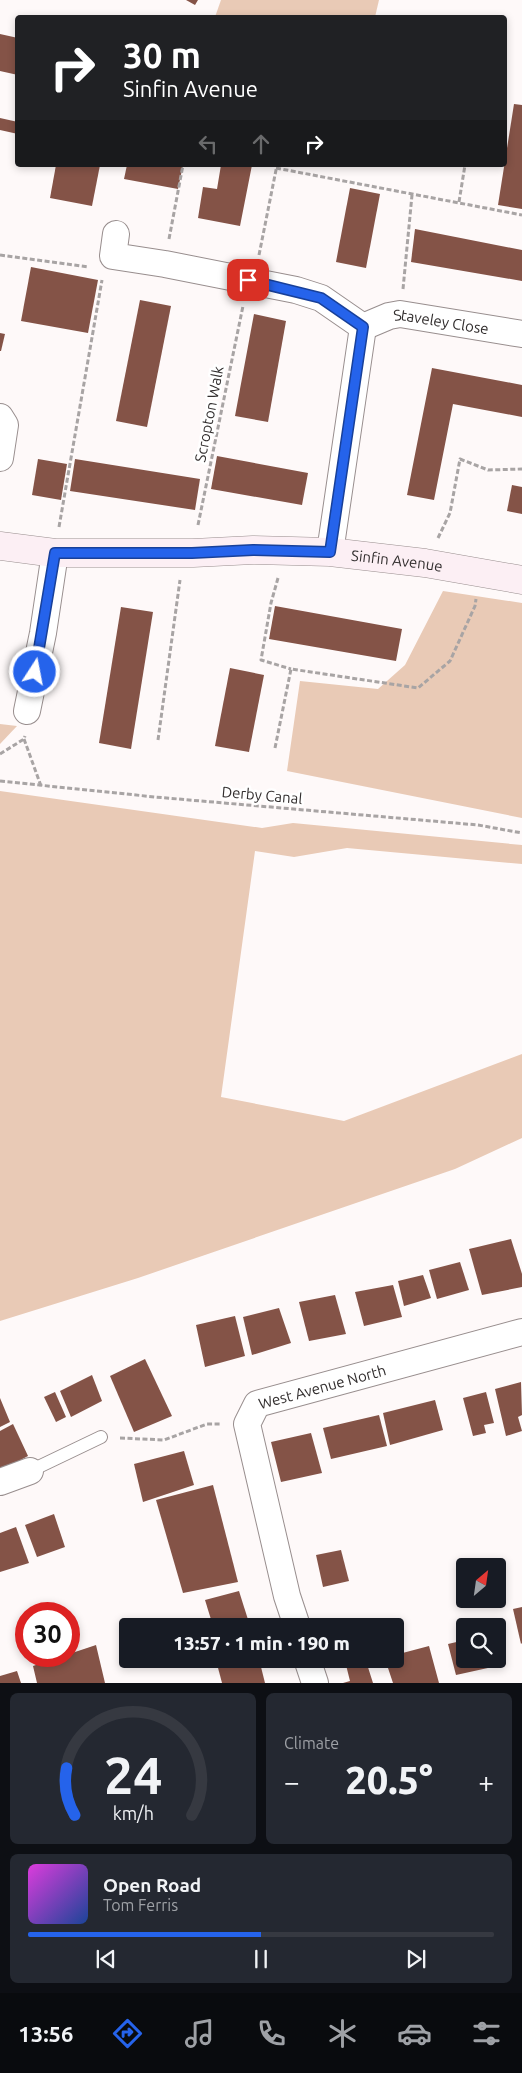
<!DOCTYPE html>
<html lang="en">
<head>
<meta charset="utf-8">
<style>
  body { margin:0; font-family:Ubuntu,sans-serif; background:#242831; color:#f1f3f6; height:100vh; display:flex; flex-direction:column; font-size:19px; white-space:nowrap }
  * { box-sizing:border-box; margin:0 }
  p { font-size:16px; color:#9ea1a6 }
  .icon { flex:none; width:28px; height:28px; fill:none; stroke:currentColor; stroke-width:2; stroke-linecap:round; stroke-linejoin:round }
  .map { position:relative; height:1683px; overflow:hidden }
  .side { display:flex; flex-direction:column; gap:10px; padding:10px; background:#0d0f14; flex:1 }
  .side>* { flex:none }
  .banner { position:absolute; left:15px; top:15px; width:492px; height:152px; border-radius:5px; box-shadow:0 2px 8px #0003; background:#202124; color:#fff; overflow:hidden }
  .needle { width:32px; rotate:29deg }
  .tools { position:absolute; left:456px; top:1558px; display:grid; gap:10px }
  .tools a { display:grid; place-items:center; width:50px; height:50px; border-radius:5px; background:#171b24; box-shadow:0 2px 8px #0003; font-size:25px }
  .speed { position:absolute; left:15px; top:1602px; display:flex; gap:10px; font-size:25px; font-weight:700; text-align:center }
  .speed>* { display:grid; place-content:center; width:65px; height:65px; border-radius:50%; background:#171b24; box-shadow:0 2px 8px #0003; line-height:1 }
  .speed .limit { border:8px solid #d22; background:#fff; color:#111 }
  .pin { position:absolute; display:grid; place-items:center; width:42px; height:42px; color:#fff; margin:-21px; border-radius:10px; box-shadow:0 2px 8px #0006 }
  .me { position:absolute; width:55px; margin:-28px; rotate:11deg; stroke-linejoin:round; filter:drop-shadow(0 0 4px #0008) }
  .turn { display:flex; align-items:center; gap:18px; height:105px; padding:0 25px; font-size:22px }
  .turn .icon { width:65px; height:65px; stroke-width:2.5 }
  .turn b { display:block; font-size:35px; line-height:42px }
  .lanes { display:flex; align-items:center; height:48px; padding:0 25px; background:#0003; justify-content:center; gap:25px; direction:ltr }
  .lanes .off { opacity:.35 }
  .big { font-size:38px; font-weight:800; line-height:1.1 }
  .side .tile { flex:1; display:flex; flex-direction:column; justify-content:center; gap:8px; min-width:0; padding:0 18px; border-radius:8px; background:#242831 }
  .side .dial { align-items:center; gap:0 }
  .dial svg { height:130px; overflow:visible; fill:none; stroke:#363941; stroke-width:7; stroke-linecap:round; text-anchor:middle }
  .dial text { fill:#f1f3f6; stroke:none }
  .song { display:flex; align-items:center; gap:15px }
  .cover { width:60px; height:60px; border-radius:8px; background:linear-gradient(135deg,hsl(300 70% 55%),hsl(220 70% 35%)) }
  .played { height:5px; border-radius:2px; background:linear-gradient(90deg,#2563eb 50%,#363941 50%) }
  .keys { display:flex; justify-content:space-around; direction:ltr }
  .heat { display:flex; justify-content:space-between; align-items:center; font-size:28px; direction:ltr }
  .side .tiles { flex:1; display:grid; gap:10px; grid-template-columns:1fr 1fr }
  .tile:last-child { grid-column:span 2 }
  .trip { position:absolute; left:119px; top:1618px; width:285px; height:50px; border-radius:5px; background:#171b24; box-shadow:0 2px 8px #0003; font-weight:800; line-height:50px; text-align:center }
  .dock { display:flex; height:80px; justify-content:space-around; align-items:center; background:#090b0e; color:#9ea1a6 }
  .dock .icon { width:35px; height:35px }
  .dock .current { color:#2563eb }
  .dock b { font-size:22px; color:#f1f3f6 }
  .map>svg:first-child { display:block }
  .green { fill:#e9cab6 }
  .building { fill:#845347 }
  .lines { fill:none; stroke-linecap:round; stroke-linejoin:round }
  .lane-casing { stroke:#988e8e; stroke-width:14 }
  .street-casing { stroke:#988e8e; stroke-width:28 }
  .secondary-casing { stroke:#988e8e; stroke-width:29 }
  .path { stroke:#a8a4a4; stroke-width:3; stroke-dasharray:5 2.5; stroke-linecap:butt }
  .lane { stroke:#fff; stroke-width:12 }
  .street { stroke:#fff; stroke-width:26 }
  .secondary { stroke:#fceff4; stroke-width:28 }
  .route-casing { stroke:#184099; stroke-width:12 }
  .route { stroke:#2563eb; stroke-width:9 }
  .labels { text-anchor:middle; dominant-baseline:central; stroke-width:5; stroke-linejoin:round; paint-order:stroke }
  .street-label { font-size:15px; fill:#322e2e; stroke:#fff }
</style>
</head>
<body>
<div class="map">
<svg width="522" height="1683" viewBox="0 0 522 1683">
  <rect width="100%" height="100%" fill="#fef9f9"/>
  <g class="green">
    <polygon points="221,0 379,0 375,17 215,17"/>
    <polygon points="443,591 522,603 522,818 287,771 300,681 378,689 405,665"/>
    <polygon points="0,724 17,726 0,744"/>
    <polygon points="0,791 262,828 293,823 522,845 522,864 347,848 294,857 255,851 221,1097 344,1121 522,1054 522,1138 455,1169 138,1278 0,1321"/>
  </g>
  <g class="building">
    <polygon points="186,0 198,0 195,5"/>
    <polygon points="0,34 18,38 18,75 0,71"/>
    <polygon points="514,104 522,105 522,209 498,205"/>
    <polygon points="0,118 18,122 18,134 0,130"/>
    <polygon points="56,165 100,165 92,206 50,198"/>
    <polygon points="127,165 183,165 178,189 124,179"/>
    <polygon points="221,165 252,165 240,226 198,218 203,187 217,189"/>
    <polygon points="350,188 380,194 366,268 336,262"/>
    <polygon points="415,229 522,250 522,281 411,262"/>
    <polygon points="31,267 98,280 88,333 21,321"/>
    <polygon points="140,300 171,306 147,427 116,421"/>
    <polygon points="254,314 286,321 268,422 235,416"/>
    <polygon points="0,333 5,334 1,351 0,351"/>
    <polygon points="432,368 522,385 522,417 453,404 434,500 407,495"/>
    <polygon points="217,456 308,473 302,505 211,489"/>
    <polygon points="38,459 67,464 61,500 32,495"/>
    <polygon points="75,459 200,479 195,510 70,491"/>
    <polygon points="512,485 522,487 522,514 507,511"/>
    <polygon points="275,606 402,629 396,661 269,639"/>
    <polygon points="121,607 153,612 131,749 99,743"/>
    <polygon points="230,668 264,675 249,752 215,746"/>
    <polygon points="511,1239 522,1274 522,1287 482,1295 469,1249"/>
    <polygon points="460,1262 469,1290 437,1299 429,1270"/>
    <polygon points="423,1275 431,1298 404,1306 398,1281"/>
    <polygon points="393,1285 402,1317 364,1326 355,1292"/>
    <polygon points="335,1295 346,1334 309,1341 299,1302"/>
    <polygon points="279,1308 291,1343 252,1355 243,1317"/>
    <polygon points="235,1316 245,1356 205,1367 196,1325"/>
    <polygon points="145,1359 172,1416 134,1432 110,1376"/>
    <polygon points="92,1375 102,1401 71,1417 60,1391"/>
    <polygon points="521,1382 522,1415 518,1417 522,1431 506,1436 495,1389"/>
    <polygon points="55,1392 66,1417 56,1422 44,1397"/>
    <polygon points="486,1392 494,1423 484,1425 486,1433 473,1436 463,1398"/>
    <polygon points="0,1398 10,1422 0,1427"/>
    <polygon points="435,1400 443,1430 390,1445 383,1413"/>
    <polygon points="379,1415 387,1446 331,1459 323,1428"/>
    <polygon points="13,1424 28,1456 0,1471 0,1431"/>
    <polygon points="311,1433 322,1473 281,1482 271,1442"/>
    <polygon points="184,1451 194,1485 143,1502 134,1464"/>
    <polygon points="213,1485 238,1582 183,1593 156,1500"/>
    <polygon points="54,1514 65,1547 37,1557 25,1525"/>
    <polygon points="16,1527 29,1563 0,1572 0,1533"/>
    <polygon points="341,1550 349,1581 323,1587 316,1555"/>
    <polygon points="239,1591 250,1626 213,1626 205,1600"/>
    <polygon points="522,1607 522,1643 521,1644 513,1609"/>
    <polygon points="498,1634 506,1664 456,1675 448,1644 465,1640 465,1659 498,1659"/>
    <polygon points="96,1645 105,1683 37,1683 33,1666 62,1656 69,1656 69,1654"/>
    <polygon points="429,1646 439,1683 393,1683 385,1659 395,1659 395,1655"/>
    <polygon points="239,1659 259,1659 265,1683 222,1683 217,1664"/>
    <polygon points="366,1661 373,1683 343,1683 350,1681 346,1665"/>
    <polygon points="17,1671 21,1683 0,1683 0,1676"/>
  </g>
  <g class="lines">
    <g class="lane-casing">
      <polyline id="lane" points="30,1471 101,1437"/>
    </g>
    <g class="street-casing">
      <g id="street">
        <polyline points="116,234 113,256 165,264 296,290 321,298 363,327 330,552"/>
        <path id="s1" d="M363,327L389,316L400,314L522,334"/>
        <polyline points="0,417 5,425 0,458"/>
        <polyline points="27,711 43,633 55,553"/>
        <polyline points="0,1482 30,1471"/>
        <path id="s2" d="M297,1626L287,1596L247,1424L257,1404L522,1332"/>
        <polyline points="307,1659 315,1683"/>
      </g>
    </g>
    <g class="secondary-casing">
      <g id="secondary">
        <path id="s3" d="M0,546L55,553H193L253,550L330,552L425,563L522,580"/>
      </g>
    </g>
    <g class="path">
      <polyline points="276,168 522,215"/>
      <polyline points="459,202 465,165"/>
      <polyline points="169,239 183,165"/>
      <polyline points="0,255 89,267"/>
      <polyline points="259,255 277,165"/>
      <polyline points="403,289 412,195"/>
      <polyline points="198,525 243,306"/>
      <polyline points="59,527 102,280"/>
      <polyline points="438,538 450,513 460,459 488,470 522,469"/>
      <polyline points="278,578 271,603 261,660 291,669"/>
      <polyline points="24,739 41,786"/>
      <polyline points="158,740 180,580"/>
      <polyline points="275,748 291,669 418,688 450,661 475,606 476,599"/>
      <polyline points="0,754 24,739 25,736"/>
      <polyline points="0,781 155,797 478,825 522,833"/>
      <polyline points="120,1438 164,1440 207,1424 221,1424"/>
    </g>
    <use href="#lane" class="lane"/>
    <use href="#street" class="street"/>
    <use href="#secondary" class="secondary"/>
  </g>
  <g class="lines">
    <g class="route-casing">
      <polyline id="route" points="35,672 55,553 192,553 253,550 330,552 363,327 321,298 248,280"/>
    </g>
    <use href="#route" class="route"/>
  </g>
  <g class="labels">
    <g class="street-label">
      <text stroke="none"><textPath href="#s1" startOffset="81">Staveley Close</textPath></text>
      <text transform="translate(209 414) rotate(-79)">Scropton Walk</text>
      <text stroke="none"><textPath href="#s3" startOffset="398">Sinfin Avenue</textPath></text>
      <text transform="translate(262 795) rotate(5)">Derby Canal</text>
      <text stroke="none"><textPath href="#s2" startOffset="298">West Avenue North</textPath></text>
    </g>
  </g>
</svg>
<div class="tools">
<a><svg class="needle" viewBox="-14 -14 28 28"><path d="M0-13l5 13h-10z" fill="#e53935"/><path d="M0 13l5-13h-10z" fill="#9ea1a6"/></svg></a>
<a><svg class="icon" aria-label="search" viewBox="0 0 24 24"><circle cx="10" cy="10" r="6"/><path d="M15 15l6 6"/></svg></a>
</div>
<div class="speed"><div class="limit">30</div></div>
<div class="pin" style="left:248px;top:280px;background:#d93025"><svg class="icon" aria-label="arrive" viewBox="0 0 24 24"><path d="M6 21V4h12l-3 4 3 4H6"/></svg></div>
<svg class="me" style="left:35px;top:672px" viewBox="-20 -20 40 40"><circle r="17" fill="#2563eb" stroke="#fff" stroke-width="3"/><path d="M0-11L8 9 0 5-8 9z" fill="#fff"/></svg>
<div class="trip">13:57 · 1 min · 190 m</div>
<div class="banner">
<div class="turn"><svg class="icon" aria-label="right" viewBox="0 0 24 24"><path d="M7 20v-9h11M14 6l5 5-5 5"/></svg><div><b>30 m</b>Sinfin Avenue</div></div>
<div class="lanes"><svg class="icon off" aria-label="left" viewBox="0 0 24 24"><path d="M17 20v-9H6M10 6l-5 5 5 5"/></svg><svg class="icon off" aria-label="ahead" viewBox="0 0 24 24"><path d="M12 20V5M6 11l6-6 6 6"/></svg><svg class="icon" aria-label="right" viewBox="0 0 24 24"><path d="M7 20v-9h11M14 6l5 5-5 5"/></svg></div>
</div>
</div>
<section class="side">
<div class="tiles">
<div class="tile dial"><svg viewBox="0 0 100 80">
<path d="M14 69A42 42 0 1 1 86 69"/>
<path d="M14 69A42 42 0 0 1 9 40" stroke="#2563eb"/>
<text x="50" y="56" font-size="32" font-weight="700">24</text>
<text x="50" y="72" font-size="11">km/h</text>
</svg></div>
<div class="tile"><p>Climate</p>
<div class="heat"><a>−</a><b class="big">20.5°</b><a>+</a></div>
</div>
<div class="tile">
<div class="song"><i class="cover"></i><div><b>Open Road</b><p>Tom Ferris</p></div></div>
<div class="played"></div>
<div class="keys"><svg class="icon" aria-label="previous" viewBox="0 0 24 24"><path d="M18 5L8 12l10 7zM5 5v14"/></svg><svg class="icon" aria-label="pause" viewBox="0 0 24 24"><path d="M8 5v14M16 5v14"/></svg><svg class="icon" aria-label="next" viewBox="0 0 24 24"><path d="M6 5l10 7-10 7zM19 5v14"/></svg></div>
</div>
</div>
</section>
<nav class="dock">
<b>13:56</b>
<svg class="icon current" aria-label="directions" viewBox="0 0 24 24"><path d="M12 3l9 9-9 9-9-9zM9 14v-3h6M13 9l2 2-2 2"/></svg>
<svg class="icon" aria-label="music" viewBox="0 0 24 24"><path d="M9 18V5l10-2v13"/><circle cx="6" cy="18" r="3"/><circle cx="16" cy="16" r="3"/></svg>
<svg class="icon" aria-label="phone" viewBox="0 0 24 24"><path d="M5 4h4l2 5-3 2q2 4 5 5l2-3 5 2v4C11 20 4 13 5 4z"/></svg>
<svg class="icon" aria-label="climate" viewBox="0 0 24 24"><path d="M12 3v18M4 7l16 10M4 17L20 7"/></svg>
<svg class="icon" aria-label="car" viewBox="0 0 24 24"><path d="M5 17H2v-5l4-1 3-4h7l3 4 3 1v5h-3M9 17h6M6 11h13"/><circle cx="7" cy="17" r="2"/><circle cx="17" cy="17" r="2"/></svg>
<svg class="icon" aria-label="filters" viewBox="0 0 24 24"><path d="M4 7h16M4 17h16"/><circle cx="9" cy="7" r="2"/><circle cx="15" cy="17" r="2"/></svg>
</nav>
</body>
</html>
